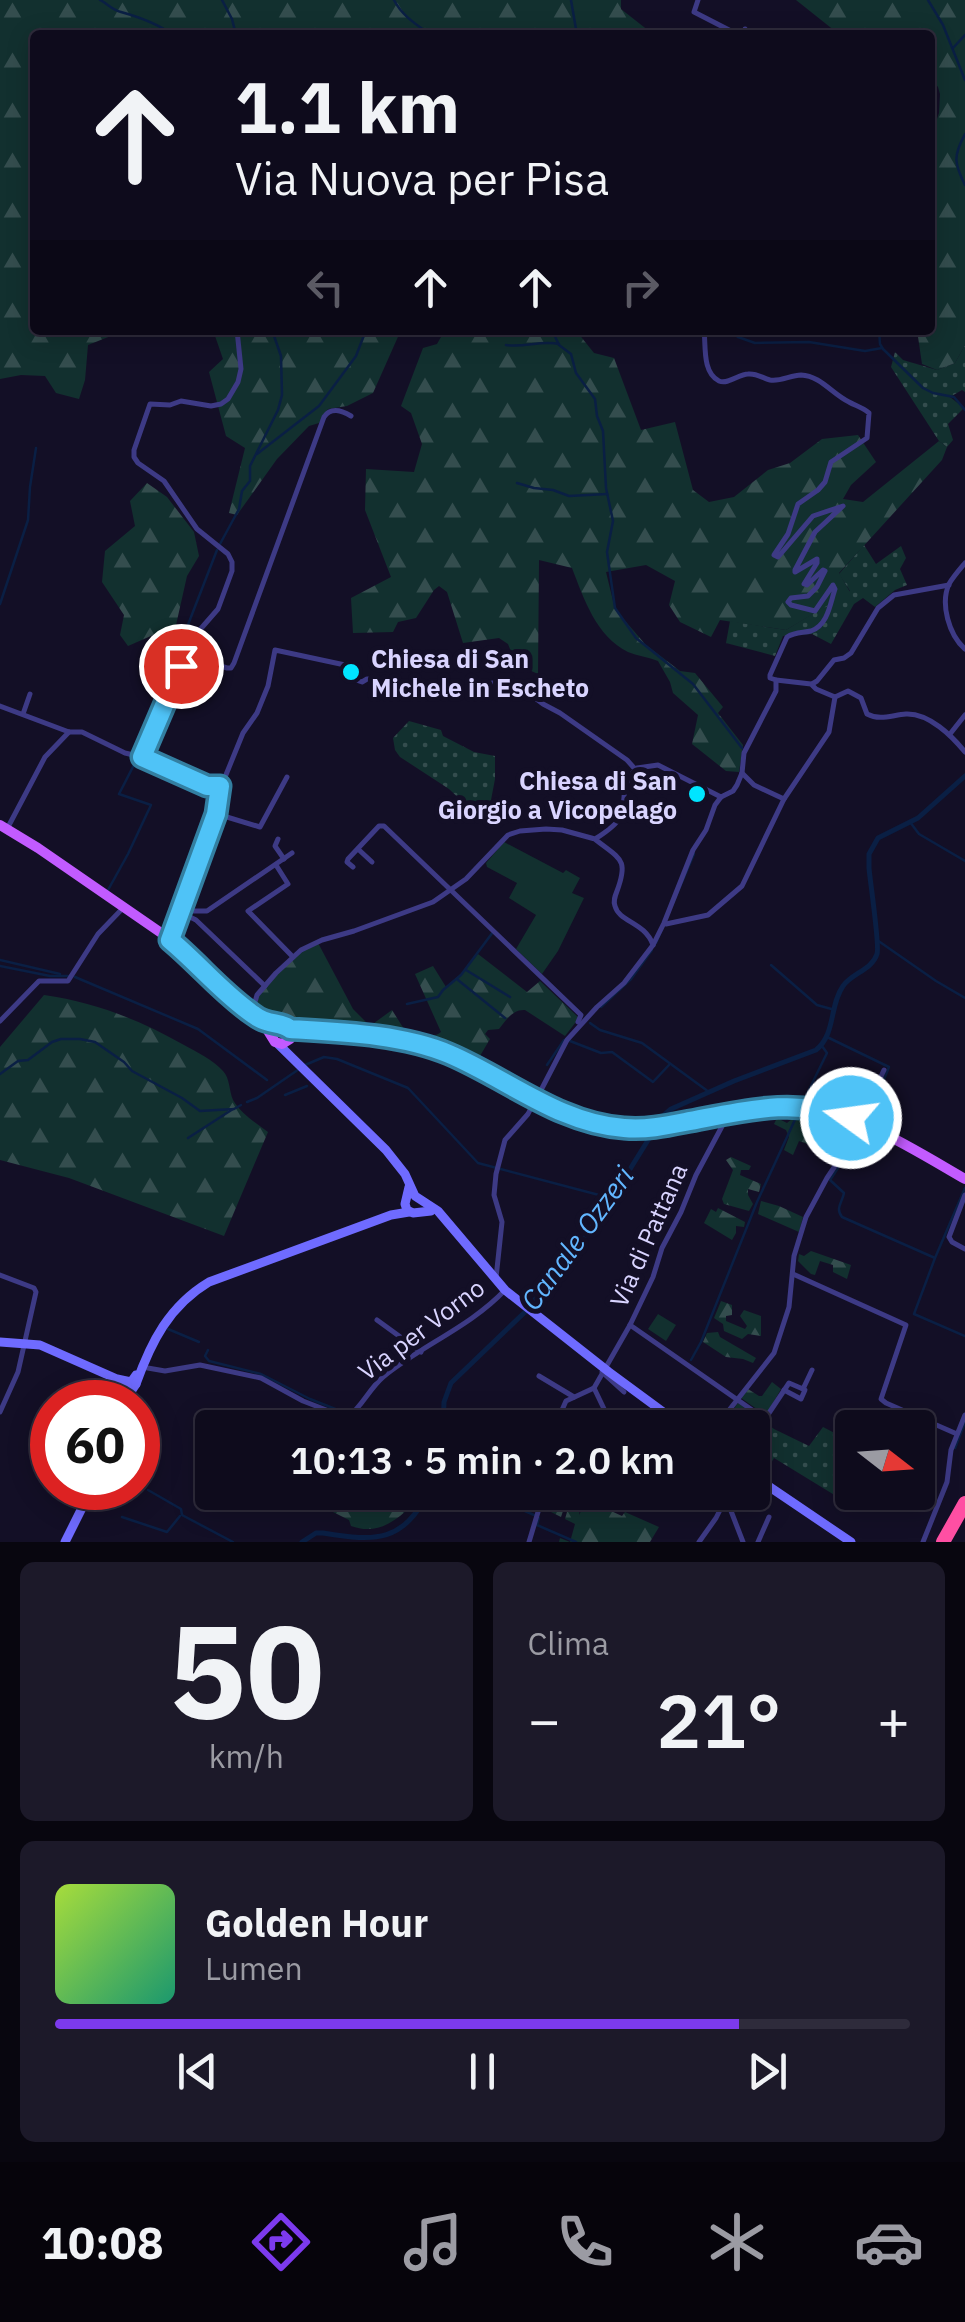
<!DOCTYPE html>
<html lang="it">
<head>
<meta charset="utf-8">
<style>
  body { margin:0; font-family:"IBM Plex Sans",sans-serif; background:#1c1929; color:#f1f3f6; height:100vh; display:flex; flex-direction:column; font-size:38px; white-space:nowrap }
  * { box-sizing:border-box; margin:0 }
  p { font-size:32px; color:#9b9ba3 }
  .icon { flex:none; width:55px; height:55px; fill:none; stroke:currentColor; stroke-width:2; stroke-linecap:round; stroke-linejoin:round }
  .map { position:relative; height:1542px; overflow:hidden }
  .sheet { display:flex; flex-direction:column; gap:20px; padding:20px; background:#08060f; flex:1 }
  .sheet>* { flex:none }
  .top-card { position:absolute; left:30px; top:30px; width:905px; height:305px; border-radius:10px; box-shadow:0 5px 25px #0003,0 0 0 2px #2e2b3b; background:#0e0b1c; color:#f1f3f6; overflow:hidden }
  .needle { width:65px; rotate:107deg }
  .fabs { position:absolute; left:835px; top:1410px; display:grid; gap:20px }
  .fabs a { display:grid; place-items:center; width:100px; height:100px; border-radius:10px; background:#0e0b1c; box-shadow:0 5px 25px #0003,0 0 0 2px #2e2b3b; font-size:50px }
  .speed { position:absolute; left:30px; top:1380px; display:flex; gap:20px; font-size:50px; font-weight:700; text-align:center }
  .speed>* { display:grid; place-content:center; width:130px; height:130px; border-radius:50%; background:#0e0b1c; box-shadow:0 5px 25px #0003,0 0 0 2px #2e2b3b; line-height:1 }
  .speed .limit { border:15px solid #d22; background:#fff; color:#111 }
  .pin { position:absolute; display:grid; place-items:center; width:85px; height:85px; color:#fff; margin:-42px; border:5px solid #fff; border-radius:50%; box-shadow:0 2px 10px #0007 }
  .me { position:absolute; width:110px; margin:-55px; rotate:284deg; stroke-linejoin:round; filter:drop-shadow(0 0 8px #0008) }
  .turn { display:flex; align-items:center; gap:35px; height:210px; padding:0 40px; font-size:45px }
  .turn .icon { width:130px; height:130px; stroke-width:2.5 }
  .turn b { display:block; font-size:70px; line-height:85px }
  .lanes { display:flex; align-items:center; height:95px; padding:0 40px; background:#0003; justify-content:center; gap:50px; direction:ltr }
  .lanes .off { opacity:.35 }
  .big { font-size:75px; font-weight:600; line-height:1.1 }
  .sheet .widget { flex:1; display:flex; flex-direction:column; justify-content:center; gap:15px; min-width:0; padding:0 35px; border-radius:15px; background:#1c1929 }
  .sheet .dial { align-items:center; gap:0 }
  .dial b { font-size:130px; line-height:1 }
  .song { display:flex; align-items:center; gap:30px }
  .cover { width:120px; height:120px; border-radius:15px; background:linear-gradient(135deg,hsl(80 70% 55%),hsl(160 70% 35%)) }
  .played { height:10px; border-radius:5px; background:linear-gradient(90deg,#7c3aed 80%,#2e2b3b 80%) }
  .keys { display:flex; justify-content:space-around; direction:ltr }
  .heat { display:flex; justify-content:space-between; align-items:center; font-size:55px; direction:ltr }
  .sheet .tiles { flex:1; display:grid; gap:20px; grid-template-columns:1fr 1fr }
  .widget:last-child { grid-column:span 2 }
  .trip { position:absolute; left:195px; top:1410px; width:575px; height:100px; border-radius:10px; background:#0e0b1c; box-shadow:0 5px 25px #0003,0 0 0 2px #2e2b3b; font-weight:600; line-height:100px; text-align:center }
  .menu { display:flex; height:160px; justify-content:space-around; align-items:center; background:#06040b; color:#9b9ba3 }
  .menu .icon { width:70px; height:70px }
  .menu .active { color:#7c3aed }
  .menu b { font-size:45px; color:#f1f3f6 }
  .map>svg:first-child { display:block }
  .grass { fill:url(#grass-dots) }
  .forest { fill:url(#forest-firs) }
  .pitch { fill:#12302f }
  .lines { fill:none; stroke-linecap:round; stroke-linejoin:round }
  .stream { stroke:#0a1f44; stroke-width:2.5 }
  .canal { stroke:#0a1f44; stroke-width:5 }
  .street { stroke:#3d3a85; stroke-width:5 }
  .secondary { stroke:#6f6bff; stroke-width:9 }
  .primary { stroke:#c25bff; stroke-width:10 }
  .highway { stroke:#ff4fa3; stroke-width:14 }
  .route-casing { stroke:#337fa1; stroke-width:25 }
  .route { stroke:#4fc3f7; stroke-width:18 }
  .poi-dot { fill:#00e5ff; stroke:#130f26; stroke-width:4 }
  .labels { text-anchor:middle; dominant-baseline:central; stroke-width:10; stroke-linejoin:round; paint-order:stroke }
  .poi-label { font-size:25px; font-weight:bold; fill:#d9d4ff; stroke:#130f26; text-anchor:start }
  .street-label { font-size:25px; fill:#d9d4ff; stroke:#130f26 }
  .water-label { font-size:28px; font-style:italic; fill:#62b6ff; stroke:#130f26 }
</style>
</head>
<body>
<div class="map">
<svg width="965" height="1542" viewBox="0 0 965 1542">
  <defs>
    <pattern id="grass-dots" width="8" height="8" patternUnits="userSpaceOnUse" patternTransform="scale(2.5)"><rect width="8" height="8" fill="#12302f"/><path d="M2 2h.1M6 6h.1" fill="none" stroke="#344d4e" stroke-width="1.8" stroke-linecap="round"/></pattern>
    <pattern id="forest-firs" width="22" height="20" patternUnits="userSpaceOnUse" patternTransform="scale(2.5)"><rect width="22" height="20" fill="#12302f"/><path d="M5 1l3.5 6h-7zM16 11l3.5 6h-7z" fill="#344d4e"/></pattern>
  </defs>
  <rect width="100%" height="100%" fill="#130f26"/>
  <g class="grass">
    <polygon points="965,345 965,392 962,390 950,397 964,408 948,424 953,440 947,447 939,441 891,367 895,352 903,360 937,370 955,363"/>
    <polygon points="864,545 876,564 901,546 906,558 900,569 907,585 895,590 875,607 863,598 854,604 831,644 812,634 783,636 775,656 726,643 730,621 786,630 850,591 839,574"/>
    <polygon points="409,721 441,730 443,736 474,752 495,756 495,779 487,821 481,819 449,789 400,757 395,750 393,738"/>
    <polygon points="738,1403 774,1429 809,1446 823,1427 852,1442 852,1466 841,1499 774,1458 763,1477 753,1470 754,1444 752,1428 720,1428"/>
  </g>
  <g class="forest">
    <polygon points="0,0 621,0 621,9 654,35 35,35 35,330 126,330 88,345 85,380 79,399 56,393 45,376 21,375 0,379"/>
    <polygon points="796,0 965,0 965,345 955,363 937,370 922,364 917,330 930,330 930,140 939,113 940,94 938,87 930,76 930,35 840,35"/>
    <polygon points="213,330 401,330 373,393 347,406 328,409 319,423 309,426 277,459 237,515 229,513 245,448 226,436 209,372 223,359"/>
    <path d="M445,330H580L578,333L594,353L614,358L641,430L675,422L693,490L709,502L734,497L768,470L790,463L822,439L858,435L876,462L851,485L843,499L863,502L939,441L947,447L942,460L839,573L850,592L786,630L720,620L711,637L680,622L669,605L675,581L646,565L606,572L615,609L645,644L680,671L695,673L723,707L718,713L743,745L739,772L726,771L692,744L698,715L673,693L670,682L658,661C649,657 637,656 628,652C596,636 584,599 572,568L539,560L538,674L516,664L508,644L499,638L463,643L447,592L439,586L434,590L416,618L398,622L393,632L353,633L351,598L391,577L365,510L366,469L414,472L422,444L411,413L401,406L423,348L437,344Z"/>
    <polygon points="147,483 167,497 194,532 199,556 187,576 176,625 128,646 120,635 124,615 102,582 105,551 135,526 130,501"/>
    <path d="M317,941L353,1009L370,1026L392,1010L404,1029C415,1032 431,1041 441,1032L415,974L433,966L446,987L466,969L478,954L527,992L540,981L579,1018L565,1036L525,1010C513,1009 506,1020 499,1029L488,1030L485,1034L490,1039L477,1061C444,1049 413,1039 378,1033C345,1028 298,1030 268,1015C259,1011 257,1007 258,997C276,974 290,952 317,941Z"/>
    <path d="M44,995C94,1002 140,1020 184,1045C197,1052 213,1060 223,1071C230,1078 229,1091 233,1100C241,1114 256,1123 268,1132L224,1236L69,1178L0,1160V1047Z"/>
    <polygon points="777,1118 787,1123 792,1119 802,1119 813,1146 799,1141 793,1155 784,1150 789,1137 786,1130 774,1124"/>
    <polygon points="731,1157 751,1166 749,1170 741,1170 740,1175 761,1184 759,1192 748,1189 748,1195 753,1204 749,1211 724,1204 722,1199 733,1170 726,1160"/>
    <polygon points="761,1201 779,1206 803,1217 799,1232 758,1214"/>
    <polygon points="718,1208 745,1222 744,1227 736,1226 736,1233 732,1240 704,1223 711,1209 716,1212"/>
    <polygon points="811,1251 851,1265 847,1279 833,1272 833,1265 820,1261 815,1275 811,1274 798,1261 799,1254 804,1256"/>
    <polygon points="721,1301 732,1305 732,1315 726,1316 726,1321 745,1329 747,1326 740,1316 744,1310 761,1316 761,1336 748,1334 742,1339 724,1331 723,1324 714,1318"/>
    <polygon points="718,1332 720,1337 756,1358 753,1363 743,1359 726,1357 703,1342 707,1333"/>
    <polygon points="772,1382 781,1389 767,1413 764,1414 741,1398 748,1389 759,1396 762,1396"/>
    <path d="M319,1492L409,1493L416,1501C398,1520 378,1536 351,1526L349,1520L317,1504Z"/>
    <polygon points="546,1493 569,1493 561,1517 545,1509"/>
    <polygon points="587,1500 622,1516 625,1512 659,1527 650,1542 559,1542 560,1538 570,1542 575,1524 565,1519 569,1505 580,1507 579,1515"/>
  </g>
  <g class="pitch">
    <polygon points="504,842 563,873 566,870 580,878 572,893 584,898 558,951 542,974 516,949 536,915 509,898 517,883 487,867 486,863"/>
    <polygon points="658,1314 676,1325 666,1341 648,1329"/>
  </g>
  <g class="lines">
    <g class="stream">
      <path d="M100,0C108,4 112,10 121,12C139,17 157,23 173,35"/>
      <polyline points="222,0 232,19 236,35"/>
      <path d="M394,0C402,16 417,25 431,35"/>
      <polyline points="571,0 577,35"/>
      <polyline points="928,0 943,25 965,80"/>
      <polyline points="953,48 965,35"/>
      <path d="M965,134C953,156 954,163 965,185"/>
      <polyline points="552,330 559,345 571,354 576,373 595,399 597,416 603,431 606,488 613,521 607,552 615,608 636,638 693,684 742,748"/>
      <polyline points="730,330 738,337 755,343 809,342 865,351 882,348"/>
      <polyline points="879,330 880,344 883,349 923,388 933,393 954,397 965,410"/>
      <path d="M506,345C524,348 541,340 559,344"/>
      <polyline points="257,454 319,406 356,356 366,330"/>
      <polyline points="517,483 534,488 553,490 569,496 607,494"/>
      <polyline points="220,544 239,509 242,491 250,481 250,466 278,410 282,395 281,356 272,330"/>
      <polyline points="0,604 28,520 30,487 36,448"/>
      <polyline points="177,653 217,550"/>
      <polyline points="910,822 919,834 965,861"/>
      <polyline points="108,890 128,854 151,805 119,794 137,759"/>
      <polyline points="877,940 936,981 965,998"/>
      <polyline points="656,943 694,854"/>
      <polyline points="0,960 60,974"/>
      <polyline points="771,965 817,1005 835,1010"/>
      <polyline points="0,966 50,976 68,976"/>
      <polyline points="466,970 510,997"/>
      <polyline points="75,977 198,1029 267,1080"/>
      <polyline points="458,980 505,1018"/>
      <polyline points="407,1004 438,997 443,990 461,975 493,932"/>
      <polyline points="601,1007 631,979 652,950"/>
      <polyline points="590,1023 600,1030 642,1043 709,1092"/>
      <polyline points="827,1037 889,1067 870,1113"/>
      <polyline points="570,1041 601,1053 612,1052 653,1082 669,1065"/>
      <polyline points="547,1065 564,1040"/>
      <polyline points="0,1074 18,1061 28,1060 52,1042 61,1039 80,1039 95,1042 124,1062 132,1071 182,1098 200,1111 234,1109 241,1105"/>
      <polyline points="285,1095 307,1086"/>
      <polyline points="247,1102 257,1098 305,1065 324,1057 337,1059 408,1088 478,1163 599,1195 616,1192"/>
      <polyline points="803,1102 827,1053 822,1046"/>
      <path d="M862,1132L830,1180L844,1193C842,1203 835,1208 842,1217L935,1258"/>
      <polyline points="188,1138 233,1109"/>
      <polyline points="965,1188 935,1258 914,1314 965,1336"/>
      <polyline points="168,1329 199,1342"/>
      <polyline points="208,1350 205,1356 209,1361 261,1374 310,1399 348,1414"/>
      <polyline points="691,1360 701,1342 757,1202 799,1111"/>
      <polyline points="352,1418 362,1428"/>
      <polyline points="955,1448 965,1422"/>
      <polyline points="148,1490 181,1509 182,1515 233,1542"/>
      <polyline points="481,1492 534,1515"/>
      <polyline points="122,1517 167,1532 180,1516"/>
      <polyline points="539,1518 537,1525 576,1542"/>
    </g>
    <g class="canal">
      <path d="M443,1428L444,1402L451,1383L525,1312L563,1265L609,1203L663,1116L671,1109L734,1081L816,1050C836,1034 829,1006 843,986C852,973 872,970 877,954C880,946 870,881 869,868V854L878,838L918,818L965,776"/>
      <path d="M302,1542L316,1533H323C378,1542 402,1542 429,1492"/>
    </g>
    <g class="street">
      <polyline points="698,0 694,12 731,31 734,35"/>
      <polyline points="744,35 745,29"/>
      <path d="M965,563C960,569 953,577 949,584C940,604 949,635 965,649"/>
      <path d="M776,680L811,684L816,689L835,697L848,691L861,698L867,714C880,721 892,715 906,714C929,713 952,736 965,752"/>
      <polyline points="486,684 507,681 515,683 543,704 560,713 627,760 635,769"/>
      <polyline points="812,684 817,681 834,660 844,658 851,653 878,608 894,595 949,585"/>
      <polyline points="0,706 69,732 82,732 125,753 142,757 207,786 220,787"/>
      <path d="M163,706L186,655L227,668H231L234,663L324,417C331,407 341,410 351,416"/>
      <polyline points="23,714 30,694"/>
      <polyline points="950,734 965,715"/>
      <polyline points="142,757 177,656 218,609 232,571 232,562 228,554 197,529 164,481 138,463 134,457 134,450 150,404 170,405 181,401 211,406 221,404 228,399 238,382 241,369 237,330"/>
      <polyline points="742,773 754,785 784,799"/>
      <polyline points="217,814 260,827 287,777"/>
      <polyline points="7,829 45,757 69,732"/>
      <polyline points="278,839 275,846 284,859"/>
      <path d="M596,840C620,859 629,859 617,891C615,896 613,901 615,906C619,922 645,922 653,945"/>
      <polyline points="358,849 372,862"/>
      <polyline points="276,865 288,884 248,911 293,957"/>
      <polyline points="353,867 347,862 348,859 379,826 384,826 581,1015 578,1022"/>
      <polyline points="179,911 207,911 292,853"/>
      <polyline points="182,913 196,920 265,986"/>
      <polyline points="666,924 708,915 742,886 784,799 829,732 835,697"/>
      <polyline points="171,937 216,814 221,787 243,733 257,713 268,686 275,650 345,665 345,676 362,682 367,679 378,679"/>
      <path d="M257,1016L255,1002L257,995L276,973L301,950L322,940L354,931L433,902L466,879L508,835L520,831L546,829L562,830L595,839C603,834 616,826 620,817C628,798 618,788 637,768L658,765L721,797"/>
      <polyline points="0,1021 39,981 68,981 98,934 123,908"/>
      <path d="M539,1094L567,1040L597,1007L624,983L653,945L664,923L693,850L706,830L715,805L721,797L733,791L737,785L742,773L744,753L776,691V680L770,678V675L787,637C795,632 802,633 811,631C828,625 830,604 835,589L833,585L815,611L791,605L788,602L791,598L808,596L817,587L825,571L823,570L807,585L804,584L817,563V559L795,572V570L815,532L843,506L813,516L778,557L774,555L788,534L798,504L818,490L825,482L831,462L867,438L869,413C862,407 856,406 849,402C832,394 821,376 801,375C791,375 780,382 770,380C762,378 757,373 748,374C739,374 728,385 719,381C702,373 706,345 704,330"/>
      <polyline points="864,1121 871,1098 884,1070"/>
      <polyline points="965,1195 949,1237 952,1242 965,1249"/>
      <polyline points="793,1274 906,1325 881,1399 886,1403 957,1434"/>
      <polyline points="0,1275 34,1288 36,1292 18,1372 0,1412"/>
      <polyline points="496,1278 502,1222 494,1195 496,1174 505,1140 528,1114 535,1100"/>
      <polyline points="377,1320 421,1352"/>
      <polyline points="630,1325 765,1419 789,1383 803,1389 812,1370"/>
      <path d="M142,1367L165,1371L200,1365L261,1378L303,1401L347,1418C362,1407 369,1389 383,1377C422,1345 470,1327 505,1290"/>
      <polyline points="602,1372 624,1392"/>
      <polyline points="539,1376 574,1397"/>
      <polyline points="594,1388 606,1413 618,1422 616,1428"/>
      <polyline points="784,1390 801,1399 805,1390 803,1389"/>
      <polyline points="554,1428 566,1401 594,1388 630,1325 653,1277 662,1248 681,1212 696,1175 727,1117"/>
      <polyline points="715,1428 774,1353 789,1307 794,1256 806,1217 827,1178 861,1127"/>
      <polyline points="588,1493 588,1492"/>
      <polyline points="726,1498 743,1542"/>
      <polyline points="529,1542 544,1492"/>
      <polyline points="699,1542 716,1518 729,1492"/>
      <polyline points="758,1542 769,1517"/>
      <polyline points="923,1542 947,1482 951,1450 965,1415"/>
    </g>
    <g class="secondary">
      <polyline points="277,1043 386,1150 405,1174 415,1196 438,1211 505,1290 609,1372 685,1428"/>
      <polyline points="409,1187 405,1204 407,1210 413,1213 431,1211"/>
      <polyline points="0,1342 40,1345 117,1379 131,1382 136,1375"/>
      <polygon points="131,1382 136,1384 132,1390 127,1386"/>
      <path d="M136,1384C151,1342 169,1306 209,1282L391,1215L409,1212"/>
      <polyline points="752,1475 851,1542"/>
      <polyline points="65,1542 92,1488"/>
    </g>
    <g class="primary">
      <polyline points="0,825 38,848 167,937 231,997 262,1021 275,1042 282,1044 290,1039 291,1032 287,1025 262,1021"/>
      <path d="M290,1029L399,1040L429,1046L453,1056L570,1115C654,1148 716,1102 797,1106C850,1108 918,1152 965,1179"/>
    </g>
    <polyline class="highway" points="943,1542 965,1503"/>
  </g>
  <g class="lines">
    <g class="route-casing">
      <path id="route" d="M181,666L142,757L207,786H220L216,814L170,940C199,964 223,994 254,1015C268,1026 280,1021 290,1029C340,1032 402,1034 449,1054C506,1078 560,1124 624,1128C645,1130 665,1126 685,1122C744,1111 792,1097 851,1118"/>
    </g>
    <use href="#route" class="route"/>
  </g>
  <g class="poi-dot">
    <circle cx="351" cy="672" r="10"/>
    <circle cx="697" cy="794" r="10"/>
  </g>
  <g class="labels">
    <g class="poi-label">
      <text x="371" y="658">Chiesa di San<tspan x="371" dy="29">Michele in Escheto</tspan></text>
      <text x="677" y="780" text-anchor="end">Chiesa di San<tspan x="677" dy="29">Giorgio a Vicopelago</tspan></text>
    </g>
    <g class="street-label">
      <text transform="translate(648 1235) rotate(-66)">Via di Pattana</text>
      <text transform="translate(421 1329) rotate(-37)">Via per Vorno</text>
    </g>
    <g class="water-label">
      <text transform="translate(577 1238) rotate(-54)">Canale Ozzeri</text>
    </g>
  </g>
</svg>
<div class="fabs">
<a><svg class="needle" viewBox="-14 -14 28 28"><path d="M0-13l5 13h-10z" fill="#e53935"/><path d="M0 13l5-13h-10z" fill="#9b9ba3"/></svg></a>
</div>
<div class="speed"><div class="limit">60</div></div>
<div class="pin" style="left:181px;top:666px;background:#d93025"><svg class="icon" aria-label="arrive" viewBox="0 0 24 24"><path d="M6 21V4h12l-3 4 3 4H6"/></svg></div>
<svg class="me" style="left:851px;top:1118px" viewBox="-20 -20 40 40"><circle r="17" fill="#4fc3f7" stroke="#fff" stroke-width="3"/><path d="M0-11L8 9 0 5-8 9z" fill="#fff"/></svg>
<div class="trip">10:13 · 5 min · 2.0 km</div>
<div class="top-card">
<div class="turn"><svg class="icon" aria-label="ahead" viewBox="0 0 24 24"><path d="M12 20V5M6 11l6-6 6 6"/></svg><div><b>1.1 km</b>Via Nuova per Pisa</div></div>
<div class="lanes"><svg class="icon off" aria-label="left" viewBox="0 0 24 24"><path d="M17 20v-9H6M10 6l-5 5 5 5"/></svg><svg class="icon" aria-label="ahead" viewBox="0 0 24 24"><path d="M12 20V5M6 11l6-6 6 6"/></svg><svg class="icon" aria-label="ahead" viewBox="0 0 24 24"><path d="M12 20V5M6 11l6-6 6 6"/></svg><svg class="icon off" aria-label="right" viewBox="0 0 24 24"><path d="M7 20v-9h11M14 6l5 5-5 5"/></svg></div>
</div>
</div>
<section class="sheet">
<div class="tiles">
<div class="widget dial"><b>50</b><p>km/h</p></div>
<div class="widget"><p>Clima</p>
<div class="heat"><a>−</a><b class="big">21°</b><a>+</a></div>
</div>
<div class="widget">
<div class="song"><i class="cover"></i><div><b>Golden Hour</b><p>Lumen</p></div></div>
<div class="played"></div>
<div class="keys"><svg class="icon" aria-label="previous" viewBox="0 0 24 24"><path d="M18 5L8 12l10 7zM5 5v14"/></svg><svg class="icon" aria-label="pause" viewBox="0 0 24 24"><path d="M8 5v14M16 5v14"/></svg><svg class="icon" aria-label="next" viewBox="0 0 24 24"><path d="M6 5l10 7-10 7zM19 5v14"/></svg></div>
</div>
</div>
</section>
<nav class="menu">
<b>10:08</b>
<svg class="icon active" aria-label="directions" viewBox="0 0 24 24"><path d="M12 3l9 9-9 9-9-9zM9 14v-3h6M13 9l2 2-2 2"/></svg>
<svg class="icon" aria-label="music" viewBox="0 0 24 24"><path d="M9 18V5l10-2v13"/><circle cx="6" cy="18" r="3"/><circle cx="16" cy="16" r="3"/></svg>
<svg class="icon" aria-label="phone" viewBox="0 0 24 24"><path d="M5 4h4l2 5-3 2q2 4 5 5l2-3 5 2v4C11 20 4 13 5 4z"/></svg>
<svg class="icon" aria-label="climate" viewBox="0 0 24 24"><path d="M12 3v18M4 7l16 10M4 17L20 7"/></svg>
<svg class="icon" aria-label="car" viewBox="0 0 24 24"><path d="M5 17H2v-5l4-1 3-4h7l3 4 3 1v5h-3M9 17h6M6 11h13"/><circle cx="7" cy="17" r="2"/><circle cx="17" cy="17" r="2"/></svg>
</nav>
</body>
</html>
